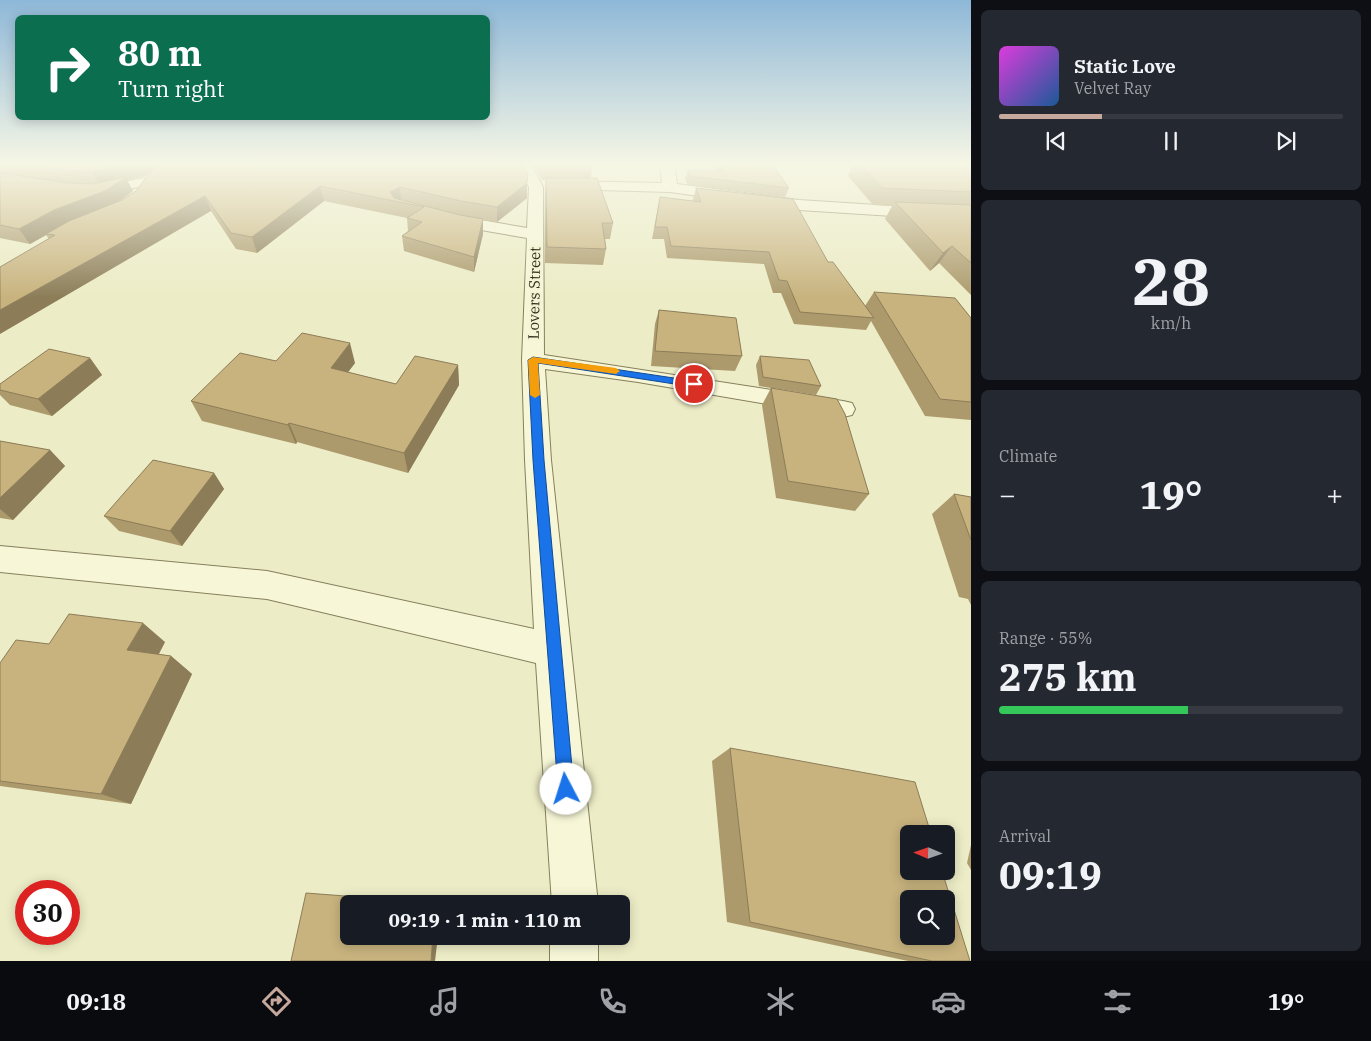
<!DOCTYPE html>
<html lang="en">
<head>
<meta charset="utf-8">
<style>
  body { margin:0; font-family:"IBM Plex Serif",serif; background:#242831; color:#f1f3f6; height:100vh; display:flex; flex-direction:column; font-size:19px; white-space:nowrap }
  * { box-sizing:border-box; margin:0 }
  p { font-size:16px; color:#9ea1a6 }
  .icon { flex:none; width:28px; height:28px; fill:none; stroke:currentColor; stroke-width:2; stroke-linecap:round; stroke-linejoin:round }
  .map { position:relative; flex:1; overflow:hidden }
  .sheet { display:flex; flex-direction:column; gap:10px; padding:10px; background:#0d0f14; width:400px }
  .sheet>* { flex:none }
  .hud { position:absolute; left:15px; top:15px; width:475px; height:105px; border-radius:8px; box-shadow:0 2px 12px #0003; background:#0b6e4f; color:#fff; overflow:hidden }
  .needle { width:32px; rotate:272deg }
  .tools { position:absolute; left:900px; top:825px; display:grid; gap:10px }
  .tools a { display:grid; place-items:center; width:55px; height:55px; border-radius:8px; background:#171b24; box-shadow:0 2px 12px #0003; font-size:25px }
  .speed { position:absolute; left:15px; top:880px; display:flex; gap:10px; font-size:25px; font-weight:700; text-align:center }
  .speed>* { display:grid; place-content:center; width:65px; height:65px; border-radius:50%; background:#171b24; box-shadow:0 2px 12px #0003; line-height:1 }
  .speed .limit { border:8px solid #d22; background:#fff; color:#111 }
  .pin { position:absolute; display:grid; place-items:center; width:42px; height:42px; color:#fff; margin:-21px; border:2px solid #fff; border-radius:50%; box-shadow:0 1px 5px #0007 }
  .me { position:absolute; width:55px; margin:-28px; rotate:355deg; stroke-linejoin:round; filter:drop-shadow(0 0 4px #0008) }
  .turn { display:flex; align-items:center; gap:18px; height:105px; padding:0 20px; font-size:22px }
  .turn .icon { width:65px; height:65px; stroke-width:2.5 }
  .turn b { display:block; font-size:35px; line-height:42px }
  .big { font-size:38px; font-weight:700; line-height:1.1 }
  .sheet .card { flex:1; display:flex; flex-direction:column; justify-content:center; gap:8px; min-width:0; padding:0 18px; border-radius:8px; background:#242831 }
  .sheet .dial { align-items:center; gap:0 }
  .dial b { font-size:65px; line-height:1 }
  .song { display:flex; align-items:center; gap:15px }
  .cover { width:60px; height:60px; border-radius:8px; background:linear-gradient(135deg,hsl(300 70% 55%),hsl(210 70% 35%)) }
  .played { height:5px; border-radius:2px; background:linear-gradient(90deg,#c6a89d 30%,#363941 30%) }
  .keys { display:flex; justify-content:space-around; direction:ltr }
  .heat { display:flex; justify-content:space-between; align-items:center; font-size:28px; direction:ltr }
  .charge { height:8px; border-radius:4px; background:linear-gradient(90deg,#34c759 55%,#363941 0) }
  .trip { position:absolute; left:340px; top:895px; width:290px; height:50px; border-radius:8px; background:#171b24; box-shadow:0 2px 12px #0003; font-weight:700; line-height:50px; text-align:center }
  .tab-bar { display:flex; height:80px; justify-content:space-around; align-items:center; background:#090b0e; color:#9ea1a6 }
  .tab-bar .icon { width:35px; height:35px }
  .tab-bar .active { color:#c6a89d }
  .tab-bar b { font-size:22px; color:#f1f3f6 }
  main { display:flex; flex:1; min-height:0 }
  .map>svg:first-child { display:block }
  .lines { fill:none; stroke-linecap:round; stroke-linejoin:round }
  .street-casing { stroke:#867f5c; stroke-width:2 }
  .street { fill:#f7f7d8; fill-rule:evenodd }
  .wall { fill:#ac9a6c; fill-rule:evenodd }
  .shaded-wall { fill:#8c7d58 }
  .building { fill:#c8b37e; stroke:#8c7d58; fill-rule:evenodd }
  .route { fill:#1a73e8; stroke:#114b97 }
  .slow { fill:#f59e0b }
  .labels { text-anchor:middle; dominant-baseline:central; stroke-width:4.5; stroke-linejoin:round; paint-order:stroke }
  .street-label { font-size:15px; fill:#37321f; stroke:#f3f4d5 }
</style>
</head>
<body>
<main>
<div class="map">
<svg width="971" height="961" viewBox="0 0 971 961">
  <rect width="100%" height="100%" fill="#ececc6"/>
  <g class="lines">
    <g class="street-casing">
      <g id="street">
        <polygon points="516,163 530,163 543,187 544,355 843,401 852,403 855,409 852,415 843,417 638,382 545,369 551,460 598,904 552,904 536,663 267,599 0,572 0,546 267,571 534,629 525,460 522,360 527,238 446,224 440,222 438,219 440,216 446,214 527,228 529,187"/>
        <polygon points="660,163 674,163 677,184 799,200 971,211 971,221 799,210 670,192 562,189 557,188 555,185 557,182 562,181 662,183"/>
        <polygon points="151,177 156,178 158,181 156,184 94,195 89,194 87,191 89,188 94,187"/>
        <rect x="550" y="936" width="48" height="25"/>
      </g>
    </g>
    <use href="#street" class="street"/>
  </g>
  <g class="wall">
    <path d="M0,163H523L527,198L497,222L483,220V234L474,272L404,251L402,236L408,231L407,218L324,201L257,253L236,249L211,211L49,239L46,235L30,244L0,238ZM150,173L136,191L119,201L133,191L127,180L145,176Z"/>
    <polygon points="532,163 592,163 592,165 591,178 613,223 610,239 605,239 606,249 603,265 545,263 545,193 546,180 542,180"/>
    <polygon points="711,163 771,163 789,188 785,197 688,185 685,179 688,170 716,171"/>
    <polygon points="854,163 971,163 971,295 939,263 930,271 885,219 892,206 873,205 848,176"/>
    <polygon points="696,188 828,262 865,306 874,292 971,318 971,420 925,416 871,321 866,330 794,324 781,293 773,293 764,264 667,258 664,239 652,239 660,197 693,201 693,199"/>
    <polygon points="659,310 742,356 735,371 651,366 655,324"/>
    <polygon points="760,356 821,386 816,395 773,388 869,494 855,511 776,498 762,405 771,388 759,386 756,365"/>
    <polygon points="90,358 102,375 52,416 10,405 0,395 0,384"/>
    <polygon points="276,361 355,363 348,372 396,384 458,365 459,385 408,473 297,442 296,444 202,421 191,401"/>
    <polygon points="0,441 50,450 65,466 13,520 0,518"/>
    <polygon points="214,473 224,489 182,546 119,531 104,516"/>
    <polygon points="954,494 971,497 971,605 968,599 959,597 932,514"/>
    <polygon points="165,642 159,654 171,656 192,674 131,804 0,786 0,663 49,644"/>
    <polygon points="730,748 970,961 908,961 727,922 712,761"/>
    <polygon points="971,845 971,870 967,863"/>
  </g>
  <g class="shaded-wall">
    <polygon points="134,163 164,163 145,176 127,180 133,191 113,206 46,234 46,235 30,244 19,229 100,186 92,172"/>
    <polygon points="527,183 527,198 497,222 497,207"/>
    <polygon points="320,186 324,201 257,253 252,237"/>
    <polygon points="400,187 401,201 391,200 390,192"/>
    <polygon points="205,196 211,211 0,334 0,310"/>
    <polygon points="483,219 483,234 474,272 474,257"/>
    <polygon points="952,246 939,263 930,271 943,253"/>
    <polygon points="350,343 355,363 336,388 331,368"/>
    <polygon points="90,358 102,375 52,416 38,399"/>
    <polygon points="458,365 459,385 408,473 404,453"/>
    <polygon points="289,423 297,442 296,444 288,425"/>
    <polygon points="50,450 65,466 13,520 0,509 0,498"/>
    <polygon points="214,473 224,489 182,546 170,531"/>
    <polygon points="143,623 165,642 151,668 127,650"/>
    <polygon points="171,656 192,674 131,804 101,794"/>
    <polygon points="433,936 438,936 435,961 431,961"/>
  </g>
  <g class="building">
    <polygon points="9,163 134,163 92,172 68,171"/>
    <polygon points="162,163 523,163 528,173 527,183 497,207 461,201 400,187 390,192 394,198 460,215 483,219 474,257 402,236 422,222 407,218 424,207 320,186 252,237 231,233 205,196 0,310 0,267 55,235 46,234 69,221 122,200 136,191 151,171"/>
    <polygon points="541,163 592,163 592,165 543,166"/>
    <polygon points="719,163 771,163 789,188 690,176 688,170 724,171"/>
    <polygon points="859,163 971,163 971,192 882,188"/>
    <polygon points="0,173 68,183 93,184 126,177 105,191 54,210 19,229 0,225"/>
    <polygon points="546,178 597,178 613,223 602,223 606,249 547,247"/>
    <polygon points="696,188 793,199 828,262 833,262 874,318 800,312 787,281 779,280 769,252 671,246 667,227 655,227 660,197 701,202"/>
    <polygon points="895,202 971,205 971,263 952,246 943,253"/>
    <polygon points="874,292 955,298 971,318 971,402 940,399"/>
    <polygon points="659,310 736,318 742,356 655,351"/>
    <polygon points="302,333 350,343 331,368 396,384 415,356 458,365 404,453 289,423 288,425 191,401 240,353 276,361"/>
    <polygon points="49,349 90,358 38,399 0,390 0,384"/>
    <polygon points="760,356 809,360 821,386 763,377"/>
    <polygon points="771,388 837,399 845,414 869,494 788,481"/>
    <polygon points="0,441 50,450 0,498"/>
    <polygon points="153,460 214,473 170,531 104,516"/>
    <polygon points="954,494 971,497 971,540"/>
    <polygon points="69,614 143,623 127,650 171,656 101,794 0,781 0,663 16,640 49,644"/>
    <path d="M730,748L915,782L931,834H909V871H942L970,961H932L750,922ZM909,899H946V936H909Z"/>
    <polygon points="306,893 436,903 436,904 349,904 349,936 433,936 431,961 291,961"/>
  </g>
  <linearGradient id="sky" x2="0" y2="1"><stop stop-color="#8eb8d8"/><stop offset="0.55" stop-color="#f6f6e5"/><stop offset="1" stop-color="#f6f6e5" stop-opacity="0"/></linearGradient>
  <rect width="971" height="298" fill="url(#sky)"/>
  <polygon class="route" points="533,357 694,381 699,384 694,387 538,363 544,460 574,789 572,795 566,797 560,795 558,789 533,460 528,360"/>
  <polygon class="slow" points="533,357 616,368 620,371 616,374 538,363 540,395 535,398 530,395 528,360"/>
  <g class="labels">
    <g class="street-label">
      <text transform="translate(534 293) rotate(-89)">Lovers Street</text>
    </g>
  </g>
</svg>
<div class="tools">
<a><svg class="needle" viewBox="-14 -14 28 28"><path d="M0-13l5 13h-10z" fill="#e53935"/><path d="M0 13l5-13h-10z" fill="#9ea1a6"/></svg></a>
<a><svg class="icon" aria-label="search" viewBox="0 0 24 24"><circle cx="10" cy="10" r="6"/><path d="M15 15l6 6"/></svg></a>
</div>
<div class="speed"><div class="limit">30</div></div>
<div class="pin" style="left:694px;top:384px;background:#d93025"><svg class="icon" aria-label="arrive" viewBox="0 0 24 24"><path d="M6 21V4h12l-3 4 3 4H6"/></svg></div>
<svg class="me" style="left:566px;top:789px" viewBox="-20 -20 40 40"><circle r="19" fill="#fff"/><path d="M0-13L10 11 0 6-10 11z" fill="#1a73e8"/></svg>
<div class="trip">09:19 · 1 min · 110 m</div>
<div class="hud">
<div class="turn"><svg class="icon" aria-label="right" viewBox="0 0 24 24"><path d="M7 20v-9h11M14 6l5 5-5 5"/></svg><div><b>80 m</b>Turn right</div></div>
</div>
</div>
<section class="sheet">
<div class="card">
<div class="song"><i class="cover"></i><div><b>Static Love</b><p>Velvet Ray</p></div></div>
<div class="played"></div>
<div class="keys"><svg class="icon" aria-label="previous" viewBox="0 0 24 24"><path d="M18 5L8 12l10 7zM5 5v14"/></svg><svg class="icon" aria-label="pause" viewBox="0 0 24 24"><path d="M8 5v14M16 5v14"/></svg><svg class="icon" aria-label="next" viewBox="0 0 24 24"><path d="M6 5l10 7-10 7zM19 5v14"/></svg></div>
</div>
<div class="card dial"><b>28</b><p>km/h</p></div>
<div class="card"><p>Climate</p>
<div class="heat"><a>−</a><b class="big">19°</b><a>+</a></div>
</div>
<div class="card"><p>Range · 55%</p><b class="big">275 km</b><div class="charge"></div></div>
<div class="card"><p>Arrival</p><b class="big">09:19</b></div>
</section>
</main>
<nav class="tab-bar">
<b>09:18</b>
<svg class="icon active" aria-label="directions" viewBox="0 0 24 24"><path d="M12 3l9 9-9 9-9-9zM9 14v-3h6M13 9l2 2-2 2"/></svg>
<svg class="icon" aria-label="music" viewBox="0 0 24 24"><path d="M9 18V5l10-2v13"/><circle cx="6" cy="18" r="3"/><circle cx="16" cy="16" r="3"/></svg>
<svg class="icon" aria-label="phone" viewBox="0 0 24 24"><path d="M5 4h4l2 5-3 2q2 4 5 5l2-3 5 2v4C11 20 4 13 5 4z"/></svg>
<svg class="icon" aria-label="climate" viewBox="0 0 24 24"><path d="M12 3v18M4 7l16 10M4 17L20 7"/></svg>
<svg class="icon" aria-label="car" viewBox="0 0 24 24"><path d="M5 17H2v-5l4-1 3-4h7l3 4 3 1v5h-3M9 17h6M6 11h13"/><circle cx="7" cy="17" r="2"/><circle cx="17" cy="17" r="2"/></svg>
<svg class="icon" aria-label="filters" viewBox="0 0 24 24"><path d="M4 7h16M4 17h16"/><circle cx="9" cy="7" r="2"/><circle cx="15" cy="17" r="2"/></svg>
<b>19°</b>
</nav>
</body>
</html>
